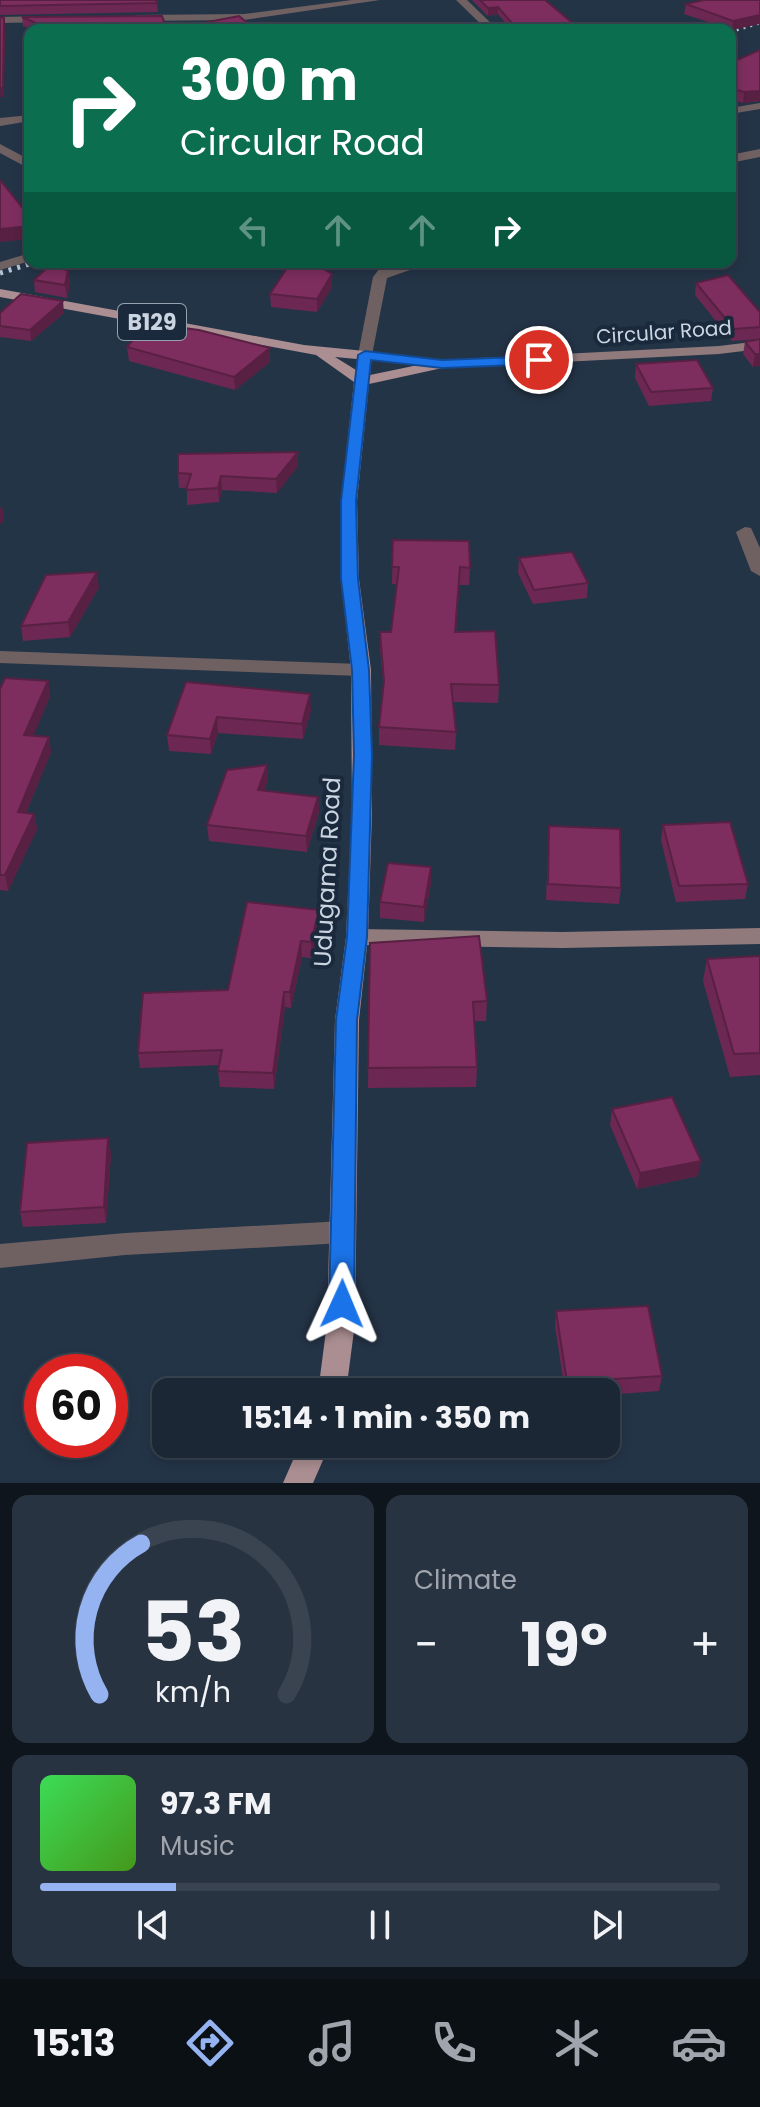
<!DOCTYPE html>
<html lang="en">
<head>
<meta charset="utf-8">
<style>
  body { margin:0; font-family:Poppins,sans-serif; background:#283341; color:#f1f3f6; height:100vh; display:flex; flex-direction:column; font-size:30px; white-space:nowrap }
  * { box-sizing:border-box; margin:0 }
  p { font-size:26px; color:#a0a5ad }
  .icon { flex:none; width:44px; height:44px; fill:none; stroke:currentColor; stroke-width:2; stroke-linecap:round; stroke-linejoin:round }
  .map { position:relative; height:1483px; overflow:hidden }
  .side { display:flex; flex-direction:column; gap:12px; padding:12px; background:#0f151d; flex:1 }
  .side>* { flex:none }
  .banner { position:absolute; left:24px; top:24px; width:712px; height:244px; border-radius:16px; box-shadow:0 4px 12px #0003,0 0 0 2px #394450; background:#0b6e4f; color:#fff; overflow:hidden }
  .speed { position:absolute; left:24px; top:1354px; display:flex; gap:16px; font-size:40px; font-weight:700; text-align:center }
  .speed>* { display:grid; place-content:center; width:104px; height:104px; border-radius:50%; background:#1b2735; box-shadow:0 4px 12px #0003,0 0 0 2px #394450; line-height:1 }
  .speed .limit { border:12px solid #d22; background:#fff; color:#111 }
  .pin { position:absolute; display:grid; place-items:center; width:68px; height:68px; color:#fff; margin:-34px; border:4px solid #fff; border-radius:50%; box-shadow:0 2px 8px #0007 }
  .me { position:absolute; width:88px; margin:-44px; rotate:1deg; stroke-linejoin:round; filter:drop-shadow(0 0 6px #0008) }
  .turn { display:flex; align-items:center; gap:28px; height:168px; padding:0 24px; font-size:36px }
  .turn .icon { width:104px; height:104px; stroke-width:2.5 }
  .turn b { display:block; font-size:56px; line-height:68px }
  .lanes { display:flex; align-items:center; height:76px; padding:0 24px; background:#0003; justify-content:center; gap:40px; direction:ltr }
  .lanes .off { opacity:.35 }
  .big { font-size:60px; font-weight:700; line-height:1.1 }
  .side .tile { flex:1; display:flex; flex-direction:column; justify-content:center; gap:12px; min-width:0; padding:0 28px; border-radius:16px; background:#283341 }
  .side .dial { align-items:center; gap:0 }
  .dial svg { height:208px; overflow:visible; fill:none; stroke:#394450; stroke-width:7; stroke-linecap:round; text-anchor:middle }
  .dial text { fill:#f1f3f6; stroke:none }
  .song { display:flex; align-items:center; gap:24px }
  .cover { width:96px; height:96px; border-radius:12px; background:linear-gradient(135deg,hsl(130 70% 55%),hsl(100 70% 35%)) }
  .played { height:8px; border-radius:4px; background:linear-gradient(90deg,#95b2f1 20%,#394450 20%) }
  .keys { display:flex; justify-content:space-around; direction:ltr }
  .heat { display:flex; justify-content:space-between; align-items:center; font-size:44px; direction:ltr }
  .side .tiles { flex:1; display:grid; gap:12px; grid-template-columns:1fr 1fr }
  .tile:last-child { grid-column:span 2 }
  .trip { position:absolute; left:152px; top:1378px; width:468px; height:80px; border-radius:16px; background:#1b2735; box-shadow:0 4px 12px #0003,0 0 0 2px #394450; font-weight:700; line-height:80px; text-align:center }
  .menu { display:flex; height:128px; justify-content:space-around; align-items:center; background:#0b1015; color:#a0a5ad }
  .menu .icon { width:56px; height:56px }
  .menu .active { color:#95b2f1 }
  .menu b { font-size:36px; color:#f1f3f6 }
  .map>svg:first-child { display:block }
  .lines { fill:none; stroke-linecap:round; stroke-linejoin:round }
  .street { fill:#6f6162; fill-rule:evenodd }
  .secondary { fill:#907a7c; fill-rule:evenodd }
  .primary { fill:#aa8e91; fill-rule:evenodd }
  .rail-far1 { stroke:#b8c3d0; stroke-width:3; stroke-dasharray:2 5; stroke-linecap:butt }
  .rail { stroke:#b8c3d0; stroke-width:5; stroke-dasharray:3 6; stroke-linecap:butt }
  .wall { fill:#6c2852 }
  .shaded-wall { fill:#582042 }
  .building { fill:#7d2e5f; stroke:#582042; stroke-width:2 }
  .route { fill:#1a73e8; stroke:#114b97; stroke-width:2 }
  .labels { text-anchor:middle; dominant-baseline:central; stroke-width:8; stroke-linejoin:round; paint-order:stroke }
  .far-street-label { font-size:20px; fill:#cbd5e1; stroke:#1a293c }
  .shield { fill:#1a293c; stroke:#96a1b0; stroke-width:2 }
  .shield-label { font-size:22px; font-weight:bold; fill:#cbd5e1 }
  .street-label { font-size:24px; fill:#cbd5e1; stroke:#1a293c }
</style>
</head>
<body>
<div class="map">
<svg width="760" height="1483" viewBox="0 0 760 1483">
  <rect width="100%" height="100%" fill="#243447"/>
  <g class="lines">
    <g class="street">
      <polygon points="352,0 380,0 244,20 136,21 131,18 136,15 244,14"/>
      <polygon points="456,0 467,0 498,30 487,30"/>
      <polygon points="0,17 48,16 53,19 48,22 0,23"/>
      <polygon points="760,103 760,109 730,114 730,108"/>
      <polygon points="30,115 30,121 0,126 0,118"/>
      <polygon points="0,144 30,160 30,169 0,153"/>
      <polygon points="760,149 760,157 730,163 730,155"/>
      <polygon points="30,253 30,261 0,270 0,262"/>
      <polygon points="407,262 433,262 387,278 372,355 365,359 360,358 358,355 373,277 380,268"/>
      <polygon points="745,527 751,528 760,548 760,576 751,571 736,532"/>
      <polygon points="0,651 361,664 371,670 361,676 0,663"/>
      <polygon points="343,1221 352,1224 356,1232 352,1240 343,1243 125,1255 0,1268 0,1244 125,1233"/>
    </g>
    <g class="secondary">
      <polygon points="760,341 760,349 719,354 442,368 365,359 358,355 365,351 442,360 719,346"/>
      <polygon points="760,928 760,944 563,948 357,945 349,943 346,937 349,931 357,929 563,932"/>
    </g>
    <g class="primary">
      <path d="M0,289L304,345L365,351L372,355L370,375L442,360L449,364L447,367L369,384L357,501L359,579L371,670L372,811L368,937L359,1020L355,1323L346,1392H318L327,1323L335,1020L346,937L352,811L351,670L341,579V501L354,382L316,355L0,297ZM335,357L357,359L356,370Z"/>
      <polygon points="300,1444 330,1444 313,1483 283,1483"/>
    </g>
    <polyline class="rail-far1" points="730,32 760,23"/>
    <polyline class="rail" points="0,273 36,262"/>
  </g>
  <g class="wall">
    <polygon points="0,0 157,3 158,12 0,15"/>
    <polygon points="472,0 545,0 581,30 511,30 498,14 488,16"/>
    <polygon points="760,0 732,30 684,14 686,4"/>
    <polygon points="162,16 167,30 34,30 23,26 22,17"/>
    <polygon points="760,50 760,101 743,103 730,99 730,63"/>
    <polygon points="570,262 605,262 604,267 570,269"/>
    <polygon points="68,270 70,283 67,298 35,292 34,280"/>
    <polygon points="696,283 760,312 760,339 732,341 695,295"/>
    <polygon points="332,287 317,312 271,307 270,294"/>
    <polygon points="0,313 64,313 31,341 0,337"/>
    <polygon points="760,339 753,367 743,354 745,342"/>
    <polygon points="127,347 270,362 235,390 129,361"/>
    <polygon points="636,364 713,388 711,401 649,406 635,378"/>
    <polygon points="298,466 277,493 222,490 219,502 187,505 187,488 179,488 178,473"/>
    <polygon points="393,540 470,568 469,585 459,585 456,632 499,685 498,703 453,702 456,732 455,750 379,745 379,727 384,689 380,650 380,632 391,632 397,584 392,584"/>
    <polygon points="519,558 588,583 587,598 533,604 518,573"/>
    <polygon points="99,587 70,637 23,641 21,626"/>
    <polygon points="48,681 50,696 33,736 51,752 26,813 34,814 37,829 8,891 0,890 0,689"/>
    <polygon points="186,682 311,710 303,739 218,733 211,754 169,751 167,735"/>
    <polygon points="267,765 268,780 264,791 318,797 319,812 307,852 209,841 207,825"/>
    <polygon points="663,825 748,884 745,899 676,902 661,840"/>
    <polygon points="549,826 621,888 619,904 546,900"/>
    <polygon points="431,867 431,883 424,922 380,918 380,902"/>
    <polygon points="319,910 320,925 312,958 302,957 291,1008 285,1007 274,1089 220,1087 218,1071 219,1065 140,1068 138,1053 228,990"/>
    <polygon points="370,943 487,1001 486,1021 474,1021 477,1067 476,1087 368,1088"/>
    <polygon points="760,956 760,1075 730,1077 703,981 707,959"/>
    <polygon points="612,1109 698,1176 637,1189 610,1125"/>
    <polygon points="108,1138 111,1154 106,1223 23,1227 20,1212"/>
    <polygon points="556,1311 662,1376 659,1391 606,1395 606,1392 565,1392 555,1326"/>
  </g>
  <g class="shaded-wall">
    <polygon points="498,7 498,14 488,16 488,8"/>
    <polygon points="760,15 760,24 732,30 733,21"/>
    <polygon points="4,18 5,26 4,97 0,97"/>
    <polygon points="760,91 760,101 743,103 744,92"/>
    <polygon points="30,226 30,239 0,242 0,229"/>
    <polygon points="68,270 70,283 67,298 65,285"/>
    <polygon points="332,274 332,287 317,312 317,299"/>
    <polygon points="63,301 64,313 31,341 30,330"/>
    <polygon points="270,348 270,362 235,390 234,377"/>
    <polygon points="755,354 760,354 760,366 753,367"/>
    <polygon points="298,452 298,466 277,493 276,479"/>
    <polygon points="221,476 222,490 219,502 218,488"/>
    <polygon points="2,506 4,521 0,524 0,508"/>
    <polygon points="97,572 99,587 70,637 68,622"/>
    <polygon points="48,681 50,696 27,751 24,735"/>
    <polygon points="310,694 311,710 303,739 302,724"/>
    <polygon points="217,717 218,733 211,754 210,739"/>
    <polygon points="49,737 51,752 20,827 18,812"/>
    <polygon points="267,765 268,780 259,806 258,790"/>
    <polygon points="318,797 319,812 307,852 306,836"/>
    <polygon points="34,814 37,829 8,891 5,875"/>
    <polygon points="431,867 431,883 424,922 424,907"/>
    <polygon points="319,910 320,925 312,958 311,942"/>
    <polygon points="301,941 302,957 291,1008 290,992"/>
    <polygon points="284,992 285,1007 274,1089 273,1073"/>
    <polygon points="108,1138 111,1154 106,1223 104,1207"/>
    <polygon points="701,1161 698,1176 637,1189 640,1173"/>
  </g>
  <g class="building">
    <polygon points="0,0 156,0 157,3 0,6"/>
    <polygon points="480,0 545,0 581,30 543,30 540,29 518,30 498,7 488,8"/>
    <polygon points="704,0 760,0 760,15 733,21 686,4"/>
    <polygon points="162,16 167,29 119,30 50,29 22,17"/>
    <polygon points="239,16 256,30 171,29"/>
    <polygon points="0,17 4,18 3,88 0,88"/>
    <polygon points="760,50 760,91 744,92 730,88 730,63"/>
    <polygon points="0,180 30,217 30,226 0,229"/>
    <polygon points="291,262 311,262 332,274 317,299 270,294"/>
    <polygon points="48,267 68,270 65,285 34,280"/>
    <polygon points="728,275 760,312 760,327 734,329 696,283"/>
    <polygon points="21,294 63,301 30,330 0,326 0,313"/>
    <polygon points="147,323 199,330 270,348 234,377 127,347"/>
    <polygon points="760,339 760,354 755,354 745,342"/>
    <polygon points="697,360 713,388 651,392 636,364"/>
    <polygon points="298,452 276,479 221,476 218,488 186,490 191,474 178,473 178,454"/>
    <polygon points="393,540 469,541 470,568 460,567 455,632 495,631 499,685 451,684 456,732 379,727 384,681 380,632 391,632 399,567 392,567"/>
    <polygon points="572,552 588,583 534,590 519,558"/>
    <polygon points="97,572 68,622 21,626 46,575"/>
    <polygon points="5,678 48,681 24,735 49,737 18,812 34,814 5,875 0,875 0,689"/>
    <polygon points="186,682 310,694 302,724 217,717 210,739 167,735"/>
    <polygon points="267,765 258,790 318,797 306,836 207,825 227,770"/>
    <polygon points="730,822 748,884 679,886 663,825"/>
    <polygon points="549,826 620,829 621,888 548,884"/>
    <polygon points="388,863 431,867 424,907 380,902"/>
    <polygon points="247,902 319,910 311,942 301,941 290,992 284,992 273,1073 218,1071 222,1050 138,1053 143,993 228,990"/>
    <polygon points="479,936 487,1001 473,1002 477,1067 368,1068 370,943"/>
    <polygon points="760,956 760,1053 734,1054 707,959"/>
    <polygon points="672,1097 701,1161 640,1173 612,1109"/>
    <polygon points="108,1138 104,1207 20,1212 27,1143"/>
    <polygon points="648,1306 662,1376 567,1382 556,1311"/>
  </g>
  <polygon class="route" points="365,351 442,360 539,356 545,360 539,364 442,368 371,360 356,501 358,579 369,670 372,755 367,937 357,1020 354,1304 350,1312 342,1315 333,1312 329,1304 336,1020 347,937 354,755 352,670 341,579 341,501 358,355"/>
  <g class="labels">
    <g class="far-street-label">
      <text transform="translate(664 332) rotate(-4)">Circular Road</text>
    </g>
    <rect class="shield" x="118" y="304" width="68" height="36" rx="6"/>
    <g class="shield-label">
      <text x="152" y="322">B129</text>
    </g>
    <g class="street-label">
      <text transform="translate(327 872) rotate(-87)">Udugama Road</text>
    </g>
  </g>
</svg>
<div class="speed"><div class="limit">60</div></div>
<div class="pin" style="left:539px;top:360px;background:#d93025"><svg class="icon" aria-label="arrive" viewBox="0 0 24 24"><path d="M6 21V4h12l-3 4 3 4H6"/></svg></div>
<svg class="me" style="left:342px;top:1304px" viewBox="-20 -20 40 40"><path d="M0-17L14 15 0 8-14 15z" fill="#1a73e8" stroke="#fff" stroke-width="4"/></svg>
<div class="trip">15:14 · 1 min · 350 m</div>
<div class="banner">
<div class="turn"><svg class="icon" aria-label="right" viewBox="0 0 24 24"><path d="M7 20v-9h11M14 6l5 5-5 5"/></svg><div><b>300 m</b>Circular Road</div></div>
<div class="lanes"><svg class="icon off" aria-label="left" viewBox="0 0 24 24"><path d="M17 20v-9H6M10 6l-5 5 5 5"/></svg><svg class="icon off" aria-label="ahead" viewBox="0 0 24 24"><path d="M12 20V5M6 11l6-6 6 6"/></svg><svg class="icon off" aria-label="ahead" viewBox="0 0 24 24"><path d="M12 20V5M6 11l6-6 6 6"/></svg><svg class="icon" aria-label="right" viewBox="0 0 24 24"><path d="M7 20v-9h11M14 6l5 5-5 5"/></svg></div>
</div>
</div>
<section class="side">
<div class="tiles">
<div class="tile dial"><svg viewBox="0 0 100 80">
<path d="M14 69A42 42 0 1 1 86 69"/>
<path d="M14 69A42 42 0 0 1 30 11" stroke="#95b2f1"/>
<text x="50" y="56" font-size="32" font-weight="700">53</text>
<text x="50" y="72" font-size="11">km/h</text>
</svg></div>
<div class="tile"><p>Climate</p>
<div class="heat"><a>−</a><b class="big">19°</b><a>+</a></div>
</div>
<div class="tile">
<div class="song"><i class="cover"></i><div><b>97.3 FM</b><p>Music</p></div></div>
<div class="played"></div>
<div class="keys"><svg class="icon" aria-label="previous" viewBox="0 0 24 24"><path d="M18 5L8 12l10 7zM5 5v14"/></svg><svg class="icon" aria-label="pause" viewBox="0 0 24 24"><path d="M8 5v14M16 5v14"/></svg><svg class="icon" aria-label="next" viewBox="0 0 24 24"><path d="M6 5l10 7-10 7zM19 5v14"/></svg></div>
</div>
</div>
</section>
<nav class="menu">
<b>15:13</b>
<svg class="icon active" aria-label="directions" viewBox="0 0 24 24"><path d="M12 3l9 9-9 9-9-9zM9 14v-3h6M13 9l2 2-2 2"/></svg>
<svg class="icon" aria-label="music" viewBox="0 0 24 24"><path d="M9 18V5l10-2v13"/><circle cx="6" cy="18" r="3"/><circle cx="16" cy="16" r="3"/></svg>
<svg class="icon" aria-label="phone" viewBox="0 0 24 24"><path d="M5 4h4l2 5-3 2q2 4 5 5l2-3 5 2v4C11 20 4 13 5 4z"/></svg>
<svg class="icon" aria-label="climate" viewBox="0 0 24 24"><path d="M12 3v18M4 7l16 10M4 17L20 7"/></svg>
<svg class="icon" aria-label="car" viewBox="0 0 24 24"><path d="M5 17H2v-5l4-1 3-4h7l3 4 3 1v5h-3M9 17h6M6 11h13"/><circle cx="7" cy="17" r="2"/><circle cx="17" cy="17" r="2"/></svg>
</nav>
</body>
</html>
